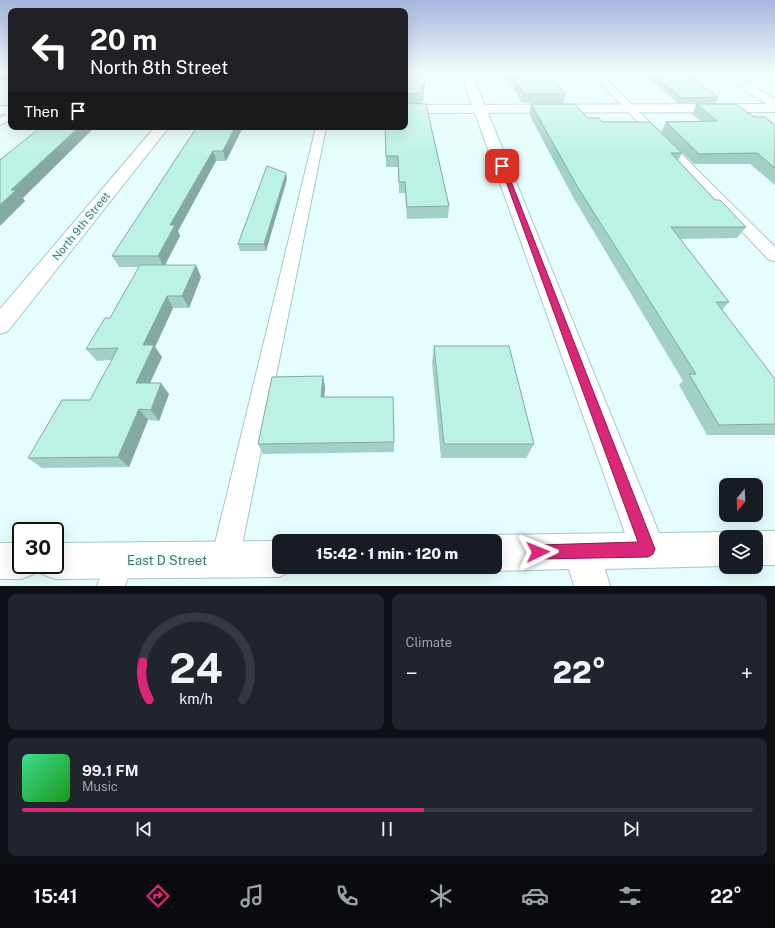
<!DOCTYPE html>
<html lang="en">
<head>
<meta charset="utf-8">
<style>
  body { margin:0; font-family:"Public Sans",sans-serif; background:#20242c; color:#f1f3f6; height:100vh; display:flex; flex-direction:column; font-size:15px; white-space:nowrap }
  * { box-sizing:border-box; margin:0 }
  p { font-size:13px; color:#9ea1a6 }
  .icon { flex:none; width:22px; height:22px; fill:none; stroke:currentColor; stroke-width:2; stroke-linecap:round; stroke-linejoin:round }
  .map { position:relative; height:586px; overflow:hidden }
  .drawer { display:flex; flex-direction:column; gap:8px; padding:8px; background:#0d0f14; flex:1 }
  .drawer>* { flex:none }
  .guide { position:absolute; left:8px; top:8px; width:400px; height:122px; border-radius:8px; box-shadow:0 4px 16px #0002; background:#202124; color:#fff; overflow:hidden }
  .needle { width:26px; rotate:198deg }
  .tools { position:absolute; left:719px; top:478px; display:grid; gap:8px }
  .tools a { display:grid; place-items:center; width:44px; height:44px; border-radius:8px; background:#171b24; box-shadow:0 4px 16px #0002; font-size:20px }
  .speed { position:absolute; left:12px; top:522px; display:flex; gap:8px; font-size:20px; font-weight:700; text-align:center }
  .speed>* { display:grid; place-content:center; width:52px; height:52px; border-radius:50%; background:#171b24; box-shadow:0 4px 16px #0002; line-height:1 }
  .speed .limit { border:2px solid #111; border-radius:6px; background:#fff; color:#111 }
  .pin { position:absolute; display:grid; place-items:center; width:34px; height:34px; color:#fff; margin:-17px; border-radius:8px; box-shadow:0 2px 6px #0006 }
  .me { position:absolute; width:44px; margin:-22px; rotate:88deg; stroke-linejoin:round; filter:drop-shadow(0 0 3px #0008) }
  .turn { display:flex; align-items:center; gap:14px; height:84px; padding:0 16px; font-size:18px }
  .turn .icon { width:52px; height:52px; stroke-width:2.5 }
  .turn b { display:block; font-size:28px; line-height:34px }
  .then { display:flex; align-items:center; height:38px; padding:0 16px; background:#0003; gap:8px; font-size:15px }
  .big { font-size:30px; font-weight:800; line-height:1.1 }
  .drawer .widget { flex:1; display:flex; flex-direction:column; justify-content:center; gap:6px; min-width:0; padding:0 14px; border-radius:8px; background:#20242c }
  .drawer .dial { align-items:center; gap:0 }
  .dial svg { height:104px; overflow:visible; fill:none; stroke:#363941; stroke-width:7; stroke-linecap:round; text-anchor:middle }
  .dial text { fill:#f1f3f6; stroke:none }
  .song { display:flex; align-items:center; gap:12px }
  .cover { width:48px; height:48px; border-radius:6px; background:linear-gradient(135deg,hsl(150 70% 55%),hsl(120 70% 35%)) }
  .played { height:4px; border-radius:2px; background:linear-gradient(90deg,#db2777 55%,#363941 55%) }
  .keys { display:flex; justify-content:space-around; direction:ltr }
  .heat { display:flex; justify-content:space-between; align-items:center; font-size:22px; direction:ltr }
  .drawer .tiles { flex:1; display:grid; gap:8px; grid-template-columns:1fr 1fr }
  .widget:last-child { grid-column:span 2 }
  .trip { position:absolute; left:272px; top:534px; width:230px; height:40px; border-radius:8px; background:#171b24; box-shadow:0 4px 16px #0002; font-weight:800; line-height:40px; text-align:center }
  .dock { display:flex; height:64px; justify-content:space-around; align-items:center; background:#090b0e; color:#9ea1a6 }
  .dock .icon { width:28px; height:28px }
  .dock .selected { color:#db2777 }
  .dock b { font-size:18px; color:#f1f3f6 }
  .map>svg:first-child { display:block }
  .lines { fill:none; stroke-linecap:round; stroke-linejoin:round }
  .service-casing { stroke:#a5c9c3; stroke-width:2 }
  .minor-casing { stroke:#a5c9c3; stroke-width:2 }
  .tertiary-casing { stroke:#a5c9c3; stroke-width:2 }
  .service { fill:#fff; fill-rule:evenodd }
  .minor { fill:#fff; fill-rule:evenodd }
  .tertiary { fill:#fff; fill-rule:evenodd }
  .wall { fill:#a2d0c6 }
  .shaded-wall { fill:#84a9a1 }
  .building { fill:#bcf2e6; stroke:#84a9a1 }
  .route { fill:#db2777; stroke:#8e194d }
  .labels { text-anchor:middle; dominant-baseline:central; stroke-width:3.5; stroke-linejoin:round; paint-order:stroke }
  .street-label { font-size:11px; fill:#49766a; stroke:#ebffff }
  .near-street-label { font-size:13px; fill:#49766a; stroke:#ebffff }
</style>
</head>
<body>
<div class="map">
<svg width="775" height="586" viewBox="0 0 775 586">
  <rect width="100%" height="100%" fill="#e5fdfc"/>
  <g class="lines">
    <g class="service-casing">
      <g id="service">
        <polygon points="592,74 601,74 775,247 775,261 769,260"/>
        <polygon points="11,112 11,119 0,125 0,118"/>
        <polygon points="316,127 326,127 239,560 235,570 225,574 215,570 211,560"/>
        <polygon points="120,547 130,551 134,561 125,586 97,586 110,551"/>
      </g>
    </g>
    <g class="minor-casing">
      <g id="minor">
        <polygon points="461,74 472,74 659,533 726,532 738,537 726,537 726,566 605,569 610,586 574,586 569,569 495,571 486,567 495,567 495,541 482,541 495,535 625,533"/>
        <polygon points="721,74 734,74 775,99 775,108 771,107"/>
        <polygon points="155,127 169,127 8,331 0,334 0,309"/>
        <polygon points="756,531 775,531 775,565 756,565 756,537 743,537"/>
        <polygon points="279,541 279,567 293,567 291,571 279,577 55,579 42,574 39,565 55,565 55,543"/>
        <polygon points="0,543 21,543 21,565 37,565 34,574 21,579 0,579"/>
      </g>
    </g>
    <g class="tertiary-casing">
      <g id="tertiary">
        <polygon points="775,104 775,112 405,113 405,105"/>
        <polygon points="0,106 11,107 11,115 0,114"/>
      </g>
    </g>
    <use href="#service" class="service"/>
    <use href="#minor" class="minor"/>
    <use href="#tertiary" class="tertiary"/>
  </g>
  <g class="wall">
    <rect x="0" y="74" width="11" height="6"/>
    <polygon points="405,74 425,85 423,103 417,104 449,206 448,218 407,219 405,193 399,193 398,167 386,167 385,127 405,127"/>
    <polygon points="505,74 549,74 566,94 563,103 522,103"/>
    <polygon points="644,74 686,74 718,97 716,103 678,103"/>
    <polygon points="531,104 602,122 682,153 678,161 715,200 746,227 737,238 680,239 729,302 722,310 775,379 775,435 707,435 679,385 683,381 573,197 529,114"/>
    <polygon points="696,104 754,117 775,125 775,185 750,164 694,164 661,132 666,122 701,121 692,114"/>
    <polygon points="197,127 243,127 226,161 216,161 178,231 180,236 165,265 196,265 201,277 189,308 173,308 155,347 162,357 150,383 169,394 159,421 148,420 129,467 42,468 28,458 90,400 112,360 97,361 86,349 110,318 139,267 119,267 112,256"/>
    <polygon points="287,179 266,251 240,251 238,244"/>
    <polygon points="434,346 534,444 526,458 441,458 432,363"/>
    <polygon points="323,376 325,388 324,397 394,442 394,452 263,454 258,444"/>
  </g>
  <g class="shaded-wall">
    <polygon points="79,127 95,127 23,198 25,201 0,226 0,205 11,190"/>
    <polygon points="235,127 243,127 226,161 223,151"/>
    <polygon points="213,151 216,161 178,231 180,236 164,267 158,256 170,225"/>
    <polygon points="286,173 287,179 266,251 264,244"/>
    <polygon points="196,265 201,277 189,308 182,296"/>
    <polygon points="167,296 173,308 155,347 162,357 145,394 136,383 143,345"/>
    <polygon points="323,376 325,388 323,409 321,397"/>
    <polygon points="161,383 169,394 159,421 151,410"/>
    <polygon points="139,409 148,420 129,467 118,457"/>
  </g>
  <g class="building">
    <polygon points="405,74 423,74 425,85 422,85 424,93 405,94"/>
    <polygon points="511,74 549,74 566,94 524,94"/>
    <polygon points="652,74 686,74 718,97 681,98"/>
    <polygon points="405,103 426,104 449,206 407,207 405,182 399,182 398,156 386,156 385,127 405,127"/>
    <polygon points="531,104 575,104 587,118 599,118 602,122 650,122 682,153 671,153 715,200 720,200 746,227 671,227 729,302 716,302 775,379 775,424 719,425 689,374 696,374 577,186"/>
    <polygon points="696,104 736,104 754,117 765,117 775,125 775,168 757,153 699,154 666,122 717,121"/>
    <polygon points="41,127 79,127 11,190 16,190 0,205 0,160"/>
    <polygon points="197,127 235,127 223,151 213,151 170,225 175,225 158,256 112,256"/>
    <polygon points="267,166 286,173 264,244 238,244"/>
    <polygon points="140,265 196,265 182,296 167,296 143,345 154,345 136,383 161,383 151,410 139,409 118,457 28,458 62,400 90,400 118,348 86,349 105,318 110,318"/>
    <polygon points="434,346 509,346 534,444 444,444"/>
    <polygon points="323,376 321,397 393,397 394,442 258,444 272,377"/>
  </g>
  <linearGradient id="sky" x2="0" y2="1"><stop stop-color="#a7b6de"/><stop offset="0.47" stop-color="#f3fefe"/><stop offset="1" stop-color="#f3fefe" stop-opacity="0"/></linearGradient>
  <rect width="775" height="156" fill="url(#sky)"/>
  <polygon class="route" points="500,165 505,166 655,549 653,554 648,557 538,559 533,557 531,552 533,547 538,545 638,542"/>
  <g class="labels">
    <g class="street-label">
      <text transform="translate(81 226) rotate(-51)">North 9th Street</text>
    </g>
    <g class="near-street-label">
      <text x="167" y="560">East D Street</text>
    </g>
  </g>
</svg>
<div class="tools">
<a><svg class="needle" viewBox="-14 -14 28 28"><path d="M0-13l5 13h-10z" fill="#e53935"/><path d="M0 13l5-13h-10z" fill="#9ea1a6"/></svg></a>
<a><svg class="icon" aria-label="layers" viewBox="0 0 24 24"><path d="M12 4l9 5-9 5-9-5zM3 14l9 5 9-5"/></svg></a>
</div>
<div class="speed"><div class="limit">30</div></div>
<div class="pin" style="left:502px;top:166px;background:#d93025"><svg class="icon" aria-label="arrive" viewBox="0 0 24 24"><path d="M6 21V4h12l-3 4 3 4H6"/></svg></div>
<svg class="me" style="left:538px;top:552px" viewBox="-20 -20 40 40"><path d="M0-17L14 15 0 8-14 15z" fill="#db2777" stroke="#fff" stroke-width="4"/></svg>
<div class="trip">15:42 · 1 min · 120 m</div>
<div class="guide">
<div class="turn"><svg class="icon" aria-label="left" viewBox="0 0 24 24"><path d="M17 20v-9H6M10 6l-5 5 5 5"/></svg><div><b>20 m</b>North 8th Street</div></div>
<div class="then">Then<svg class="icon" aria-label="arrive" viewBox="0 0 24 24"><path d="M6 21V4h12l-3 4 3 4H6"/></svg></div>
</div>
</div>
<section class="drawer">
<div class="tiles">
<div class="widget dial"><svg viewBox="0 0 100 80">
<path d="M14 69A42 42 0 1 1 86 69"/>
<path d="M14 69A42 42 0 0 1 9 40" stroke="#db2777"/>
<text x="50" y="56" font-size="32" font-weight="700">24</text>
<text x="50" y="72" font-size="11">km/h</text>
</svg></div>
<div class="widget"><p>Climate</p>
<div class="heat"><a>−</a><b class="big">22°</b><a>+</a></div>
</div>
<div class="widget">
<div class="song"><i class="cover"></i><div><b>99.1 FM</b><p>Music</p></div></div>
<div class="played"></div>
<div class="keys"><svg class="icon" aria-label="previous" viewBox="0 0 24 24"><path d="M18 5L8 12l10 7zM5 5v14"/></svg><svg class="icon" aria-label="pause" viewBox="0 0 24 24"><path d="M8 5v14M16 5v14"/></svg><svg class="icon" aria-label="next" viewBox="0 0 24 24"><path d="M6 5l10 7-10 7zM19 5v14"/></svg></div>
</div>
</div>
</section>
<nav class="dock">
<b>15:41</b>
<svg class="icon selected" aria-label="directions" viewBox="0 0 24 24"><path d="M12 3l9 9-9 9-9-9zM9 14v-3h6M13 9l2 2-2 2"/></svg>
<svg class="icon" aria-label="music" viewBox="0 0 24 24"><path d="M9 18V5l10-2v13"/><circle cx="6" cy="18" r="3"/><circle cx="16" cy="16" r="3"/></svg>
<svg class="icon" aria-label="phone" viewBox="0 0 24 24"><path d="M5 4h4l2 5-3 2q2 4 5 5l2-3 5 2v4C11 20 4 13 5 4z"/></svg>
<svg class="icon" aria-label="climate" viewBox="0 0 24 24"><path d="M12 3v18M4 7l16 10M4 17L20 7"/></svg>
<svg class="icon" aria-label="car" viewBox="0 0 24 24"><path d="M5 17H2v-5l4-1 3-4h7l3 4 3 1v5h-3M9 17h6M6 11h13"/><circle cx="7" cy="17" r="2"/><circle cx="17" cy="17" r="2"/></svg>
<svg class="icon" aria-label="filters" viewBox="0 0 24 24"><path d="M4 7h16M4 17h16"/><circle cx="9" cy="7" r="2"/><circle cx="15" cy="17" r="2"/></svg>
<b>22°</b>
</nav>
</body>
</html>
